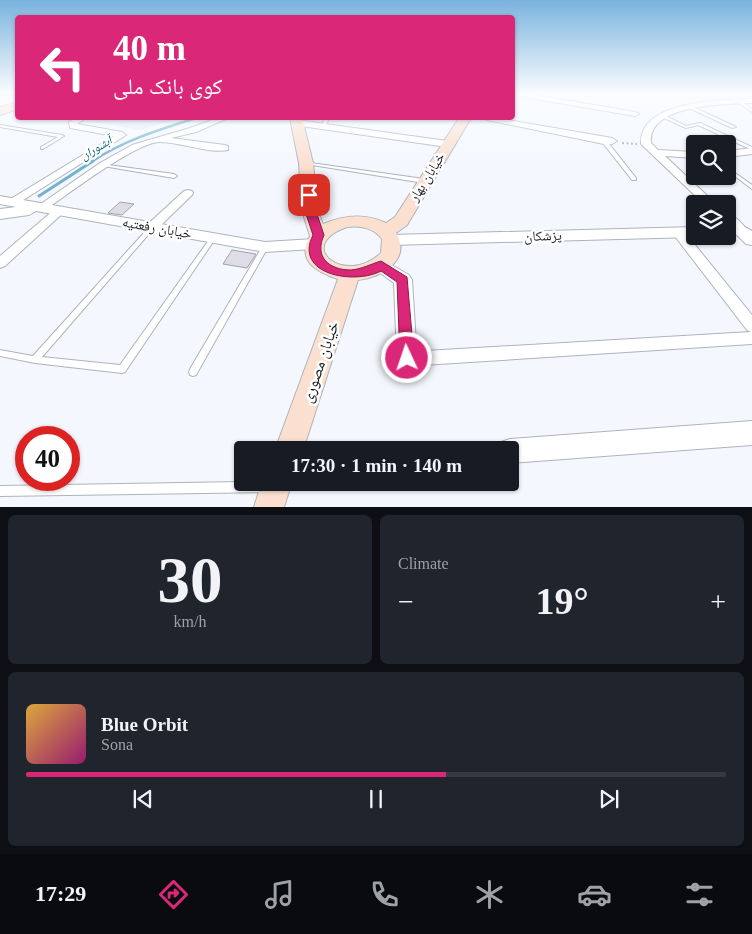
<!DOCTYPE html>
<html lang="en">
<head>
<meta charset="utf-8">
<style>
  body { margin:0; font-family:"Times New Roman","Noto Naskh Arabic",serif; background:#20242c; color:#f1f3f6; height:100vh; display:flex; flex-direction:column; font-size:19px; white-space:nowrap }
  * { box-sizing:border-box; margin:0 }
  p { font-size:16px; color:#9ea1a6 }
  .icon { flex:none; width:28px; height:28px; fill:none; stroke:currentColor; stroke-width:2; stroke-linecap:round; stroke-linejoin:round }
  .map { position:relative; height:507px; overflow:hidden }
  .drawer { display:flex; flex-direction:column; gap:8px; padding:8px; background:#0d0f14; flex:1 }
  .drawer>* { flex:none }
  .banner { position:absolute; left:15px; top:15px; width:500px; height:105px; border-radius:5px; box-shadow:0 1px 4px #0004; background:#db2777; color:#fff; overflow:hidden }
  .controls { position:absolute; left:686px; top:135px; display:grid; gap:10px }
  .controls a { display:grid; place-items:center; width:50px; height:50px; border-radius:5px; background:#171b24; box-shadow:0 1px 4px #0004; font-size:25px }
  .speed { position:absolute; left:15px; top:426px; display:flex; gap:10px; font-size:25px; font-weight:700; text-align:center }
  .speed>* { display:grid; place-content:center; width:65px; height:65px; border-radius:50%; background:#171b24; box-shadow:0 1px 4px #0004; line-height:1 }
  .speed .limit { border:8px solid #d22; background:#fff; color:#111 }
  .pin { position:absolute; display:grid; place-items:center; width:42px; height:42px; color:#fff; margin:-21px; border-radius:10px; box-shadow:0 2px 8px #0006 }
  .me { position:absolute; width:55px; margin:-28px; rotate:357deg; stroke-linejoin:round; filter:drop-shadow(0 0 4px #0008) }
  .turn { display:flex; align-items:center; gap:18px; height:105px; padding:0 15px; font-size:22px }
  .turn .icon { width:65px; height:65px; stroke-width:2.5 }
  .turn b { display:block; font-size:35px; line-height:42px }
  .big { font-size:38px; font-weight:800; line-height:1.1 }
  .drawer .card { flex:1; display:flex; flex-direction:column; justify-content:center; gap:8px; min-width:0; padding:0 18px; border-radius:8px; background:#20242c }
  .drawer .dial { align-items:center; gap:0 }
  .dial b { font-size:65px; line-height:1 }
  .song { display:flex; align-items:center; gap:15px }
  .cover { width:60px; height:60px; border-radius:8px; background:linear-gradient(135deg,hsl(40 70% 55%),hsl(320 70% 35%)) }
  .played { height:5px; border-radius:2px; background:linear-gradient(90deg,#db2777 60%,#363941 60%) }
  .keys { display:flex; justify-content:space-around; direction:ltr }
  .heat { display:flex; justify-content:space-between; align-items:center; font-size:28px; direction:ltr }
  .drawer .tiles { flex:1; display:grid; gap:8px; grid-template-columns:1fr 1fr }
  .card:last-child { grid-column:span 2 }
  .trip { position:absolute; left:234px; top:441px; width:285px; height:50px; border-radius:5px; background:#171b24; box-shadow:0 1px 4px #0004; font-weight:800; line-height:50px; text-align:center }
  .dock { display:flex; height:80px; justify-content:space-around; align-items:center; background:#090b0e; color:#9ea1a6 }
  .dock .icon { width:35px; height:35px }
  .dock .on { color:#db2777 }
  .dock b { font-size:22px; color:#f1f3f6 }
  .map>svg:first-child { display:block }
  .built { fill:#e4edf9 }
  .lines { fill:none; stroke-linecap:round; stroke-linejoin:round }
  .stream-far1 { stroke:#73b1cc; stroke-width:2.5 }
  .stream { stroke:#73b1cc; stroke-width:3 }
  .building { fill:#dedce7; stroke:#a3a1ab }
  .service-casing { stroke:#adb3bc; stroke-width:2 }
  .minor-casing { stroke:#adb3bc; stroke-width:2 }
  .tertiary-casing { stroke:#adb3bc; stroke-width:2 }
  .secondary-casing { stroke:#adb3bc; stroke-width:2 }
  .path { stroke:#aaadb2; stroke-width:2; stroke-dasharray:2 2.5; stroke-linecap:butt }
  .service { fill:#fff; fill-rule:evenodd }
  .minor { fill:#fff; fill-rule:evenodd }
  .tertiary { fill:#fff; fill-rule:evenodd }
  .secondary { fill:#fbe0d0; fill-rule:evenodd }
  .route { fill:#db2777; stroke:#8e194d }
  .labels { text-anchor:middle; dominant-baseline:central; stroke-width:5; stroke-linejoin:round; paint-order:stroke }
  .far-water-label { font-size:12px; font-style:italic; fill:#025b76; stroke:#fff }
  .street-label { font-size:14px; fill:#191b1e; stroke:#fff }
  .near-street-label { font-size:16px; fill:#191b1e; stroke:#fff }
</style>
</head>
<body>
<div class="map">
<svg width="752" height="507" viewBox="0 0 752 507">
  <rect width="100%" height="100%" fill="#f4f8fe"/>
  <polygon class="built" points="87,118 182,118 140,130 82,120"/>
  <g class="lines">
    <g class="stream-far1">
      <polyline points="0,95 18,93"/>
      <path d="M91,162C125,140 158,130 196,118"/>
    </g>
    <polyline class="stream" points="39,196 93,161"/>
  </g>
  <g class="building">
    <polygon points="120,202 134,204 122,215 108,213"/>
    <polygon points="232,250 256,254 247,268 223,264"/>
  </g>
  <g class="lines">
    <g class="service-casing">
      <g id="service">
        <polygon points="739,101 741,101 752,109 752,112 739,103"/>
        <polygon points="689,106 691,106 736,127 732,128 689,108"/>
        <polygon points="662,115 664,115 686,126 700,123 752,147 752,150 698,125 686,128 662,117"/>
        <polygon points="325,118 329,118 325,128 321,128 321,127"/>
        <polygon points="0,125 62,135 64,136 43,149 41,149 41,147 58,137 0,127"/>
        <polygon points="602,140 606,140 636,178 636,180 632,180 602,142"/>
        <polygon points="304,162 424,179 427,181 424,183 306,164 304,164"/>
        <polygon points="101,164 174,174 177,176 174,178 103,166 101,165"/>
        <polygon points="728,168 752,185 752,189 728,171"/>
        <polygon points="152,225 155,227 154,228 42,357 120,365 211,237 215,237 216,238 215,239 125,372 122,373 35,363 0,356 0,350 33,356 150,226"/>
        <polygon points="265,245 268,247 196,375 193,376 190,375 189,372 190,369 262,247"/>
        <polygon points="242,482 270,482 272,484 274,487 272,490 269,492 0,496 0,486"/>
      </g>
    </g>
    <g class="minor-casing">
      <g id="minor">
        <polygon points="512,93 524,93 635,112 639,114 635,116 512,95"/>
        <path d="M752,99V103C725,104 647,104 651,143L658,150L695,152V158L665,156L716,204H704L641,144C639,100 721,100 752,99Z"/>
        <polygon points="76,118 86,118 77,124 122,132 126,135 17,204 9,204 8,202 9,200 114,136 70,128 69,122"/>
        <path d="M218,118H228L196,132L171,138L225,145L228,146V150C210,154 180,142 160,142C136,142 67,195 45,210L41,211L35,208L100,163L132,145L190,128Z"/>
        <polygon points="483,118 497,118 612,138 617,141 612,144 604,144 487,120"/>
        <polygon points="297,120 447,141 452,144 447,147 294,125 294,121"/>
        <polygon points="752,148 752,154 728,157 728,151"/>
        <polygon points="188,190 192,191 193,193 192,195 156,230 148,230 146,227 148,224 184,191"/>
        <polygon points="59,208 63,209 65,211 63,213 5,266 0,268 0,256 55,209"/>
        <path d="M728,214C735,216 743,224 747,230L745,233H737L728,224Z"/>
        <polygon points="678,228 682,229 752,315 752,344 407,366 401,364 399,359 401,354 407,352 751,332 747,330 674,235 672,232"/>
      </g>
    </g>
    <g class="tertiary-casing">
      <g id="tertiary">
        <polygon points="0,196 265,242 314,239 320,240 322,244 320,248 314,249 265,252 36,211 29,215 0,219 0,209 16,207 0,204"/>
        <polygon points="741,225 752,231 752,245 746,244 737,235 728,236 728,226"/>
        <polygon points="695,227 695,236 698,236 695,237 391,245 385,244 383,240 385,236 391,235"/>
        <polygon points="381,259 409,275 412,280 417,359 414,365 407,368 400,365 397,359 394,283 375,269 373,265 375,261"/>
        <polygon points="752,421 752,445 510,463 510,450 498,450 501,442 510,439"/>
      </g>
    </g>
    <g class="secondary-casing">
      <g id="secondary">
        <polygon points="18,102 18,109 0,115 0,107"/>
        <path d="M290,118H302L313,163L318,211L323,224C344,215 365,213 386,223L395,217L459,118H471L407,225L396,233C412,260 381,278 358,280L303,450H275L338,279C317,272 296,261 310,236L302,211L299,163ZM347,227C360,225 374,228 382,239L381,253C345,287 293,246 347,227Z"/>
        <polygon points="262,482 292,482 284,507 254,507"/>
      </g>
    </g>
    <polyline class="path" points="622,143 637,144"/>
    <use href="#service" class="service"/>
    <use href="#minor" class="minor"/>
    <use href="#tertiary" class="tertiary"/>
    <use href="#secondary" class="secondary"/>
  </g>
  <linearGradient id="sky" x2="0" y2="1"><stop stop-color="#79b3dd"/><stop offset="0.57" stop-color="#fafcff"/><stop offset="1" stop-color="#fafcff" stop-opacity="0"/></linearGradient>
  <rect width="752" height="164" fill="url(#sky)"/>
  <path class="route" d="M309,192L314,195L316,211L324,235C314,257 329,270 351,270C362,269 371,264 381,261L407,277L414,358L412,363L407,365L402,363L400,358L397,282L381,271C355,285 293,275 313,235L305,211L304,195Z"/>
  <g class="labels">
    <g class="far-water-label">
      <text transform="translate(96 148) rotate(-31)">آبشوران</text>
    </g>
    <g class="street-label">
      <text transform="translate(427 177) rotate(-58)">خیابان بهار</text>
      <text transform="translate(157 228) rotate(10)">خیابان رفعتیه</text>
      <text transform="translate(543 236) rotate(-2)">پزشکان</text>
    </g>
    <g class="near-street-label">
      <text transform="translate(320 362) rotate(-71)">خیابان مصوری</text>
    </g>
  </g>
</svg>
<div class="controls">
<a><svg class="icon" aria-label="search" viewBox="0 0 24 24"><circle cx="10" cy="10" r="6"/><path d="M15 15l6 6"/></svg></a>
<a><svg class="icon" aria-label="layers" viewBox="0 0 24 24"><path d="M12 4l9 5-9 5-9-5zM3 14l9 5 9-5"/></svg></a>
</div>
<div class="speed"><div class="limit">40</div></div>
<div class="pin" style="left:309px;top:195px;background:#d93025"><svg class="icon" aria-label="arrive" viewBox="0 0 24 24"><path d="M6 21V4h12l-3 4 3 4H6"/></svg></div>
<svg class="me" style="left:407px;top:358px" viewBox="-20 -20 40 40"><circle r="17" fill="#db2777" stroke="#fff" stroke-width="3"/><path d="M0-11L8 9 0 5-8 9z" fill="#fff"/></svg>
<div class="trip">17:30 · 1 min · 140 m</div>
<div class="banner">
<div class="turn"><svg class="icon" aria-label="left" viewBox="0 0 24 24"><path d="M17 20v-9H6M10 6l-5 5 5 5"/></svg><div><b>40 m</b>کوی بانک ملی</div></div>
</div>
</div>
<section class="drawer">
<div class="tiles">
<div class="card dial"><b>30</b><p>km/h</p></div>
<div class="card"><p>Climate</p>
<div class="heat"><a>−</a><b class="big">19°</b><a>+</a></div>
</div>
<div class="card">
<div class="song"><i class="cover"></i><div><b>Blue Orbit</b><p>Sona</p></div></div>
<div class="played"></div>
<div class="keys"><svg class="icon" aria-label="previous" viewBox="0 0 24 24"><path d="M18 5L8 12l10 7zM5 5v14"/></svg><svg class="icon" aria-label="pause" viewBox="0 0 24 24"><path d="M8 5v14M16 5v14"/></svg><svg class="icon" aria-label="next" viewBox="0 0 24 24"><path d="M6 5l10 7-10 7zM19 5v14"/></svg></div>
</div>
</div>
</section>
<nav class="dock">
<b>17:29</b>
<svg class="icon on" aria-label="directions" viewBox="0 0 24 24"><path d="M12 3l9 9-9 9-9-9zM9 14v-3h6M13 9l2 2-2 2"/></svg>
<svg class="icon" aria-label="music" viewBox="0 0 24 24"><path d="M9 18V5l10-2v13"/><circle cx="6" cy="18" r="3"/><circle cx="16" cy="16" r="3"/></svg>
<svg class="icon" aria-label="phone" viewBox="0 0 24 24"><path d="M5 4h4l2 5-3 2q2 4 5 5l2-3 5 2v4C11 20 4 13 5 4z"/></svg>
<svg class="icon" aria-label="climate" viewBox="0 0 24 24"><path d="M12 3v18M4 7l16 10M4 17L20 7"/></svg>
<svg class="icon" aria-label="car" viewBox="0 0 24 24"><path d="M5 17H2v-5l4-1 3-4h7l3 4 3 1v5h-3M9 17h6M6 11h13"/><circle cx="7" cy="17" r="2"/><circle cx="17" cy="17" r="2"/></svg>
<svg class="icon" aria-label="filters" viewBox="0 0 24 24"><path d="M4 7h16M4 17h16"/><circle cx="9" cy="7" r="2"/><circle cx="15" cy="17" r="2"/></svg>
</nav>
</body>
</html>
